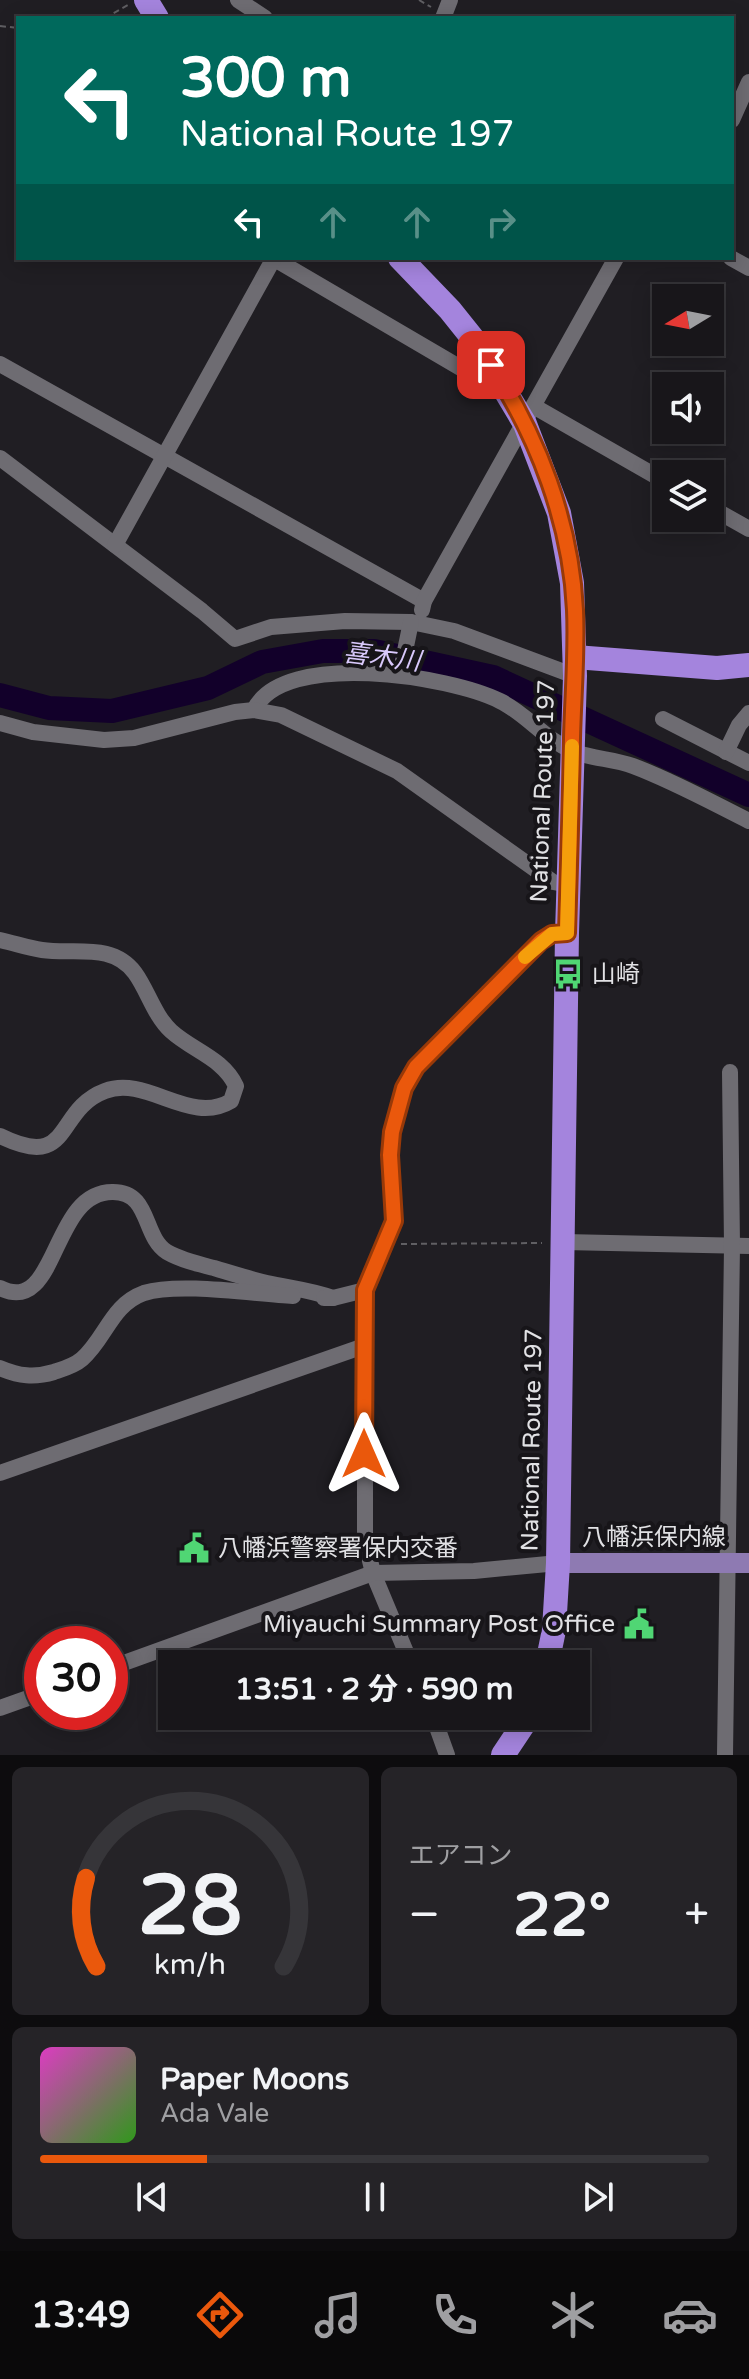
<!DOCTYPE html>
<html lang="ja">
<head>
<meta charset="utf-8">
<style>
  body { margin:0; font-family:"Varela Round","Noto Sans JP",sans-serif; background:#252327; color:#f1f3f6; height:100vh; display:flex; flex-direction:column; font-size:30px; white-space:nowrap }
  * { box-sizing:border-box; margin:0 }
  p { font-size:26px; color:#9f9fa2 }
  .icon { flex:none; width:44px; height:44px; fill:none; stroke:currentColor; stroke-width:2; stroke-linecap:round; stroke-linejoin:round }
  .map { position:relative; height:1755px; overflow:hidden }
  .drawer { display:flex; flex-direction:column; gap:12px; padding:12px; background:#0d0c0e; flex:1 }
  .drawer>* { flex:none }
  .hud { position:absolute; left:16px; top:16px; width:718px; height:244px; border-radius:0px; box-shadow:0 4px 20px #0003,0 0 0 2px #363539; background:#00695c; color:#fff; overflow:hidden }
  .needle { width:52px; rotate:260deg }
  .buttons { position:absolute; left:652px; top:284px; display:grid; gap:16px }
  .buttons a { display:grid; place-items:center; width:72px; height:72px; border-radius:0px; background:#18161a; box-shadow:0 4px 20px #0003,0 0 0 2px #363539; font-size:40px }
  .speed { position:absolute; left:24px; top:1626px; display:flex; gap:16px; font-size:40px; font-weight:700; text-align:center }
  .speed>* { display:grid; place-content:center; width:104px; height:104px; border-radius:50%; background:#18161a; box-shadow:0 4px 20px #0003,0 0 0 2px #363539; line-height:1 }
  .speed .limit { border:12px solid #d22; background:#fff; color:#111 }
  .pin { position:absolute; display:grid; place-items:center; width:68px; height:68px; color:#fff; margin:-34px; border-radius:16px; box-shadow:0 4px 12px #0006 }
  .me { position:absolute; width:88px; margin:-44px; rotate:0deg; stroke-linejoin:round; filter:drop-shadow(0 0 6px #0008) }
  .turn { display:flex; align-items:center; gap:28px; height:168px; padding:0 32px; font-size:36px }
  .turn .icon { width:104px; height:104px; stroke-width:2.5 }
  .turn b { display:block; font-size:56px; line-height:68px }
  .lanes { display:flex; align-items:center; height:76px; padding:0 32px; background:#0003; justify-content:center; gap:40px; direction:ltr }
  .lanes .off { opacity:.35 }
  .big { font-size:60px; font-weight:700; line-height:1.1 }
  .drawer .card { flex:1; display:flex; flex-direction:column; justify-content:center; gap:12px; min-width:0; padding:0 28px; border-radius:12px; background:#252327 }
  .drawer .dial { align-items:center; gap:0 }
  .dial svg { height:208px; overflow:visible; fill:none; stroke:#363539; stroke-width:7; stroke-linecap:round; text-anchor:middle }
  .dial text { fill:#f1f3f6; stroke:none }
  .song { display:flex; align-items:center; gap:24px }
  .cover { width:96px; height:96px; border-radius:12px; background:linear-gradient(135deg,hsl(310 70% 55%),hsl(110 70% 35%)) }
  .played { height:8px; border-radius:4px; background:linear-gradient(90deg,#ea580c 25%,#363539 25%) }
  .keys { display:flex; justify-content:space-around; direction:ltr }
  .heat { display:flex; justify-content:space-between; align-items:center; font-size:44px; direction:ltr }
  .drawer .tiles { flex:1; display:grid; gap:12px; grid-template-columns:1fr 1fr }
  .card:last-child { grid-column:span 2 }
  .trip { position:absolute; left:158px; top:1650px; width:432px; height:80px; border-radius:0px; background:#18161a; box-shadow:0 4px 20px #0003,0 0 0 2px #363539; font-weight:700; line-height:80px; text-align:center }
  .tab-bar { display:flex; height:128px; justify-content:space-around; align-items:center; background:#0a090a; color:#9f9fa2 }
  .tab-bar .icon { width:56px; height:56px }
  .tab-bar .on { color:#ea580c }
  .tab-bar b { font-size:36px; color:#f1f3f6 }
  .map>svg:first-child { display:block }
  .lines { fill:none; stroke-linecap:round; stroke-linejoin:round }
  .river { stroke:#12002a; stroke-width:24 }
  .path { stroke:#605f63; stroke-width:2; stroke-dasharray:6 4; stroke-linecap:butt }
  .minor { stroke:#6e6c72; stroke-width:16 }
  .major { stroke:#8e7ab2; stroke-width:20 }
  .highway { stroke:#a484dd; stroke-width:24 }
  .route-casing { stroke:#983908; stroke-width:20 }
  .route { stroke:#ea580c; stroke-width:14 }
  .slow { stroke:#f59e0b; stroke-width:14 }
  .labels { text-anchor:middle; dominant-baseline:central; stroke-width:8; stroke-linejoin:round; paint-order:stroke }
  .street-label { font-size:24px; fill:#e1e1e4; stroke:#171519 }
  .poi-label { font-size:24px; fill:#e1e1e4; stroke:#171519; text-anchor:start }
  .water-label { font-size:26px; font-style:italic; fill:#d9c9fc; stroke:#171519 }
</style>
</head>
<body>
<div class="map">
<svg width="749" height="1755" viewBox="0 0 749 1755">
  <rect width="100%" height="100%" fill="#201e23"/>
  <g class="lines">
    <polyline class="river" points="0,695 49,708 112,711 208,688 262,662 323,651 374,651 493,677 749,795"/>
    <g class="path">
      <polyline points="419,0 431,7"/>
      <polyline points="105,18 128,5"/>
      <polyline points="0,26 18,28"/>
      <polyline points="401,1244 542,1243"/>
    </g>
    <g class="minor">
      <polyline points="238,0 265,18"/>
      <polyline points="443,18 450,0"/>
      <polyline points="732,120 749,82"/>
      <polyline points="273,258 488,384 504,385"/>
      <polyline points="731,258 749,268"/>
      <polyline points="0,364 424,601"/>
      <polyline points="535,407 666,482"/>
      <polyline points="0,458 202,611 235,639 271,627 345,621 411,622 454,631 575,676"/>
      <polyline points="710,507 749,529"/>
      <polyline points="115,545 274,258"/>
      <polyline points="422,610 424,601 616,258"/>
      <polyline points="400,675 411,622"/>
      <path d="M254,710C283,649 450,676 500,701C527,714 543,739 575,752C594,759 614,759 633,766C673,781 711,802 749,821"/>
      <polyline points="663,719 749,763"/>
      <polyline points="0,723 33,732 104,740 134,738 235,712 254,710 281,715 397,771 553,882 569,885"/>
      <polyline points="726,752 739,725 749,713"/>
      <path d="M0,940C14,943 28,948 42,950C74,955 112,942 135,973C148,991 154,1015 171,1031C193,1051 223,1058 236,1086L231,1101C190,1126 147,1075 105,1091C54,1110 73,1172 0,1136"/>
      <polyline points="564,1242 749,1246"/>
      <path d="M0,1288C59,1317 50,1191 113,1192C151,1192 142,1236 167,1252C181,1260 198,1264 214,1268C231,1273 249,1279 267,1283C290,1288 311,1290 333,1298"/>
      <polyline points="324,1298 333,1298 365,1290"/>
      <path d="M0,1368C19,1376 34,1378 54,1372C63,1369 74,1366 82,1359C106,1338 111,1305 144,1293C179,1282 254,1294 293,1296"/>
      <polyline points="0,1473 364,1346"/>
      <polyline points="411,1664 373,1573 365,1540 365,1290 394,1221 390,1155 392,1132 404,1088 416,1067 541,941 552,934 567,933"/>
      <polyline points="110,1668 373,1573 474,1571 558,1563"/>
      <polyline points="0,1708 42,1693"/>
      <polyline points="433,1716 447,1755"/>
      <polyline points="725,1755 732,1246 730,1072"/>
    </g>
    <polyline class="major" points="558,1563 749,1563"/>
    <g class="highway">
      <polyline points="146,0 157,18"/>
      <polyline points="400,258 450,310 478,345 525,424 559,513 572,583 575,676 567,933 558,1563 554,1630 547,1664"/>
      <polyline points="575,657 717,668 749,665"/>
      <polyline points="503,1755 529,1716"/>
    </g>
  </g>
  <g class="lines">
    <g class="route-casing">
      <path id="route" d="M364,1454L365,1290L394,1221L390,1155L392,1132L404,1088L416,1067L541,941L552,934L567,933C569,868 571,803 572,738C573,696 577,653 575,610C571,523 538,437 491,365"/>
    </g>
    <use href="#route" class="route"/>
    <polyline class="slow" points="525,957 552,934 567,933 572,746"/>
  </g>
  <defs>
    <g id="bus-bare" transform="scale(2.4)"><path d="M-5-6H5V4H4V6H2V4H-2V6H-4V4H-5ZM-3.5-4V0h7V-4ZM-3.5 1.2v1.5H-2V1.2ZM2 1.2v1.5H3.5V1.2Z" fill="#50d674" stroke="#171519" stroke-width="2.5" paint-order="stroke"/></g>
    <g id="civic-bare" transform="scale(2.4)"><path d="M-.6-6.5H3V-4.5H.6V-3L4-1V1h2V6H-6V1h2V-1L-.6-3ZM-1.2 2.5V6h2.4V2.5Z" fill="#50d674" stroke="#171519" stroke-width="2.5" paint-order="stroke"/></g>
  </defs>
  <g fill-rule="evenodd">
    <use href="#bus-bare" x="568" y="974"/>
    <use href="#civic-bare" x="194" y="1548"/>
    <use href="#civic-bare" x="639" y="1624"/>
  </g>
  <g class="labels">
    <g class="street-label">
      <text transform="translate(543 791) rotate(-88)">National Route 197</text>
      <text transform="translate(532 1440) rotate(-89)">National Route 197</text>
      <text x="654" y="1537">八幡浜保内線</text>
    </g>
    <g class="poi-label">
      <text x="592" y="974">山崎</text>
      <text x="218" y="1548">八幡浜警察署保内交番</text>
      <text x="615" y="1624" text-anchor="end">Miyauchi Summary Post Office</text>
    </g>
    <g class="water-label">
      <text transform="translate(382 657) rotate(7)">喜木川</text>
    </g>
  </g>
</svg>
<div class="buttons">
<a><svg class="needle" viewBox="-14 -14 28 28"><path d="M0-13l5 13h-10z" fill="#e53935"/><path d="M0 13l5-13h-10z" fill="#9f9fa2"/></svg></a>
<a><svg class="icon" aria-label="sound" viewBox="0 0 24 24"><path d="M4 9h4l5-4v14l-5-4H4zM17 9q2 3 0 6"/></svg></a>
<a><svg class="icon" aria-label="layers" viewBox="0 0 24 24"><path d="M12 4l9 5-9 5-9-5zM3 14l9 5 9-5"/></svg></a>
</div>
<div class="speed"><div class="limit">30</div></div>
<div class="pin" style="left:491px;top:365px;background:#d93025"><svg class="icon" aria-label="arrive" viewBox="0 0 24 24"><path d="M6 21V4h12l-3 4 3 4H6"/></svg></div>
<svg class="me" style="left:364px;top:1454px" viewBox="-20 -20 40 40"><path d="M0-17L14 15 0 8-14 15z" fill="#ea580c" stroke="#fff" stroke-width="4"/></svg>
<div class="trip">13:51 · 2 分 · 590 m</div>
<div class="hud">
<div class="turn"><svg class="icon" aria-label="left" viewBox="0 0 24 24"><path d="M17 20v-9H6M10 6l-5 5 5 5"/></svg><div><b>300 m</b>National Route 197</div></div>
<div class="lanes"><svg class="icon" aria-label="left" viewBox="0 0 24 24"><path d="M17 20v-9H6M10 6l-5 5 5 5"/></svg><svg class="icon off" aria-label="ahead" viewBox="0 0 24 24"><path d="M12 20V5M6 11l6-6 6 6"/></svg><svg class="icon off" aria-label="ahead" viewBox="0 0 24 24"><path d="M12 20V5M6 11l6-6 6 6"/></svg><svg class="icon off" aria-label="right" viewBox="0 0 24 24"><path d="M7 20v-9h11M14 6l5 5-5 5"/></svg></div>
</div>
</div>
<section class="drawer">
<div class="tiles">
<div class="card dial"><svg viewBox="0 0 100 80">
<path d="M14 69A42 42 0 1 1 86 69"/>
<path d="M14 69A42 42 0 0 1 10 35" stroke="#ea580c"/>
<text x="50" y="56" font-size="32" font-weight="700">28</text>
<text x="50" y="72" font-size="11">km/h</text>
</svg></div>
<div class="card"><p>エアコン</p>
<div class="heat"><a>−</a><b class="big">22°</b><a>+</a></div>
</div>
<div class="card">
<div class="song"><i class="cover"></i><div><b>Paper Moons</b><p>Ada Vale</p></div></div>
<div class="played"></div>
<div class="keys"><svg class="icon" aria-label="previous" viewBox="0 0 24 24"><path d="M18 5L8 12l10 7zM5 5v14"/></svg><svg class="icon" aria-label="pause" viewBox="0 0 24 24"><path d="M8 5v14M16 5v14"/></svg><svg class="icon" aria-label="next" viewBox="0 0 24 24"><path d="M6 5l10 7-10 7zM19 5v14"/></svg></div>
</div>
</div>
</section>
<nav class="tab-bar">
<b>13:49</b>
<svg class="icon on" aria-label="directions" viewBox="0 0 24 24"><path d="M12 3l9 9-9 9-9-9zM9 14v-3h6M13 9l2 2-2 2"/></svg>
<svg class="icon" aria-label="music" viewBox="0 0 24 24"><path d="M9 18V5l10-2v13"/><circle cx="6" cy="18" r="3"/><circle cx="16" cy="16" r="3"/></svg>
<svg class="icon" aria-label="phone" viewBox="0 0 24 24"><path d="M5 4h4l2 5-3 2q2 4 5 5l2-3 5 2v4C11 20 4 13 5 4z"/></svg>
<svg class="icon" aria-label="climate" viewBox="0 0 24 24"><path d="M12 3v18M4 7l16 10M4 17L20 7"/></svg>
<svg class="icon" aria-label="car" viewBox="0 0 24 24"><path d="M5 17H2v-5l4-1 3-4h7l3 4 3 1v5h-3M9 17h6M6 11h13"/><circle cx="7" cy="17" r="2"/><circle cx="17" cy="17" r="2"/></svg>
</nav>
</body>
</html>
